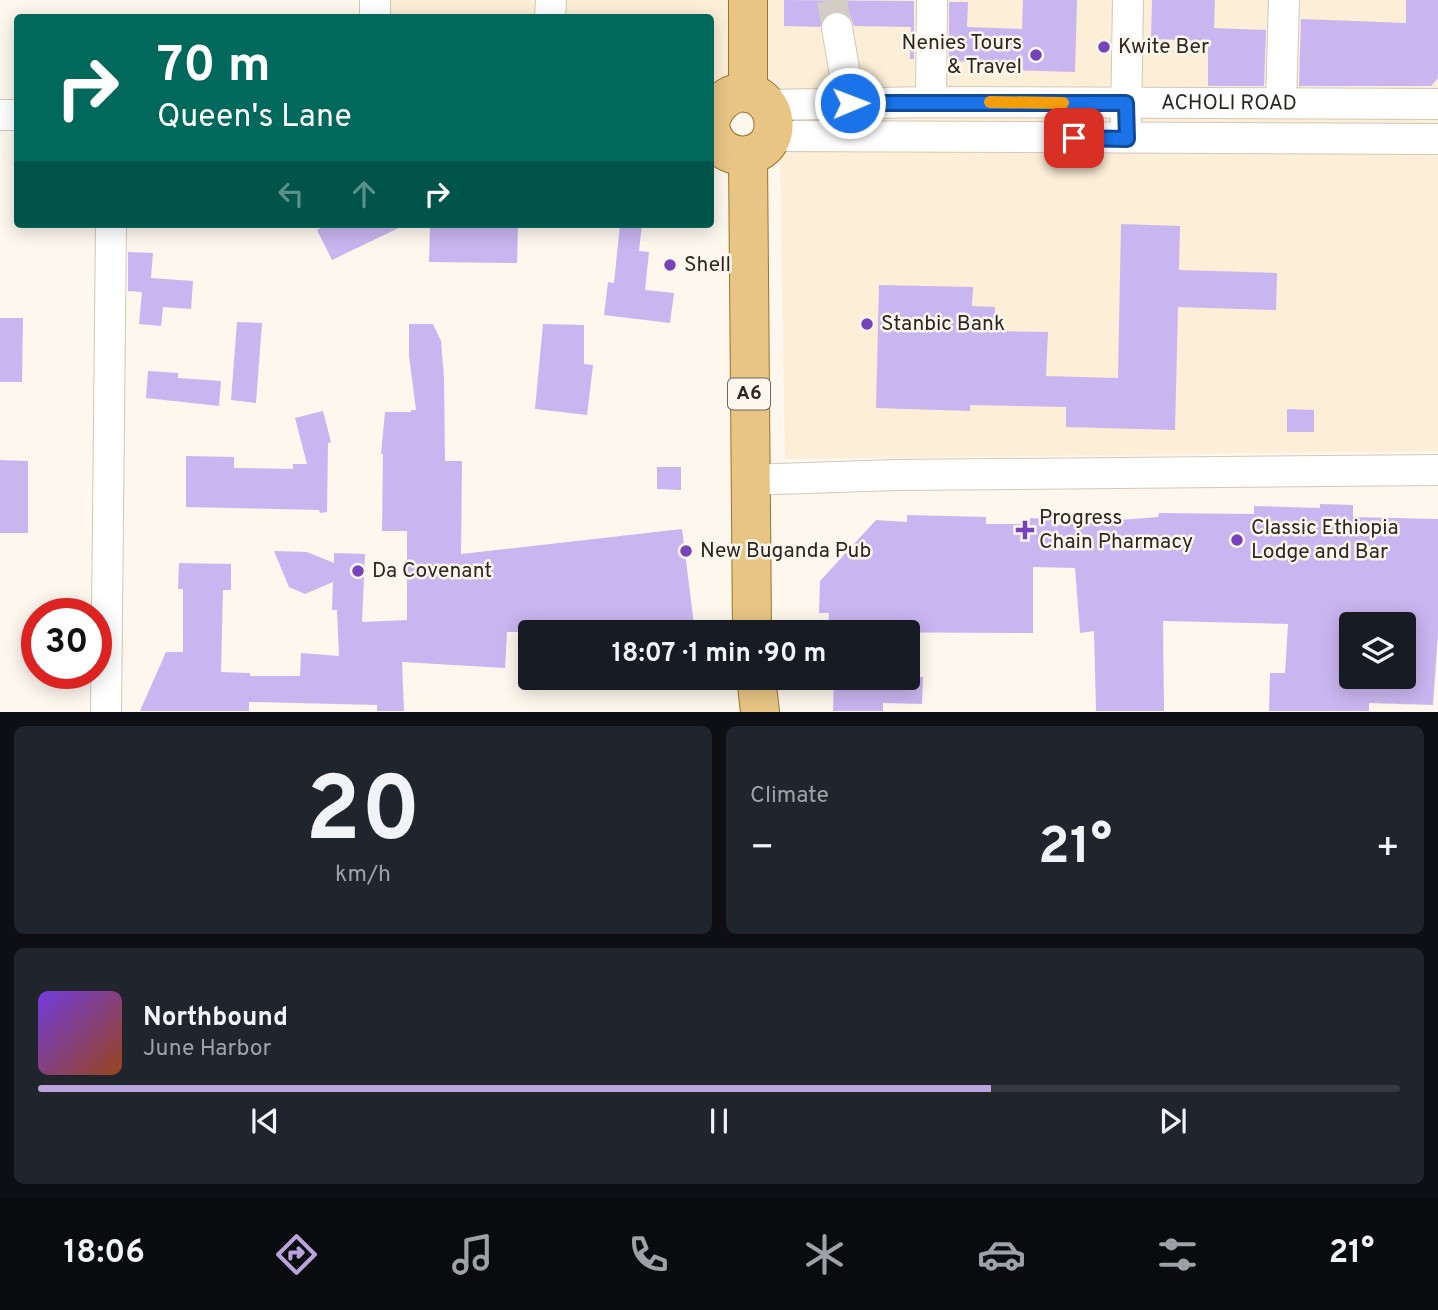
<!DOCTYPE html>
<html lang="en">
<head>
<meta charset="utf-8">
<style>
  body { margin:0; font-family:Overpass,sans-serif; background:#20242c; color:#f1f3f6; height:100vh; display:flex; flex-direction:column; font-size:26px; white-space:nowrap }
  * { box-sizing:border-box; margin:0 }
  p { font-size:23px; color:#9ea1a6 }
  .icon { flex:none; width:38px; height:38px; fill:none; stroke:currentColor; stroke-width:2; stroke-linecap:round; stroke-linejoin:round }
  .map { position:relative; height:712px; overflow:hidden }
  .panel { display:flex; flex-direction:column; gap:14px; padding:14px; background:#0d0f14; flex:1 }
  .panel>* { flex:none }
  .hud { position:absolute; left:14px; top:14px; width:700px; height:214px; border-radius:7px; box-shadow:0 4px 18px #0003; background:#00695c; color:#fff; overflow:hidden }
  .fabs { position:absolute; left:1339px; top:612px; display:grid; gap:14px }
  .fabs a { display:grid; place-items:center; width:77px; height:77px; border-radius:7px; background:#171b24; box-shadow:0 4px 18px #0003; font-size:35px }
  .speed { position:absolute; left:21px; top:598px; display:flex; gap:14px; font-size:35px; font-weight:700; text-align:center }
  .speed>* { display:grid; place-content:center; width:91px; height:91px; border-radius:50%; background:#171b24; box-shadow:0 4px 18px #0003; line-height:1 }
  .speed .limit { border:10px solid #d22; background:#fff; color:#111 }
  .pin { position:absolute; display:grid; place-items:center; width:60px; height:60px; color:#fff; margin:-30px; border-radius:14px; box-shadow:0 4px 10px #0006 }
  .me { position:absolute; width:77px; margin:-38px; rotate:89deg; stroke-linejoin:round; filter:drop-shadow(0 0 5px #0008) }
  .turn { display:flex; align-items:center; gap:24px; height:147px; padding:0 28px; font-size:32px }
  .turn .icon { width:91px; height:91px; stroke-width:2.5 }
  .turn b { display:block; font-size:49px; line-height:60px }
  .lanes { display:flex; align-items:center; height:66px; padding:0 28px; background:#0003; justify-content:center; gap:35px; direction:ltr }
  .lanes .off { opacity:.35 }
  .big { font-size:52px; font-weight:700; line-height:1.1 }
  .panel .card { flex:1; display:flex; flex-direction:column; justify-content:center; gap:10px; min-width:0; padding:0 24px; border-radius:10px; background:#20242c }
  .panel .dial { align-items:center; gap:0 }
  .dial b { font-size:91px; line-height:1 }
  .song { display:flex; align-items:center; gap:21px }
  .cover { width:84px; height:84px; border-radius:10px; background:linear-gradient(135deg,hsl(260 70% 55%),hsl(20 70% 35%)) }
  .played { height:7px; border-radius:4px; background:linear-gradient(90deg,#baa4db 70%,#363941 70%) }
  .keys { display:flex; justify-content:space-around; direction:ltr }
  .heat { display:flex; justify-content:space-between; align-items:center; font-size:38px; direction:ltr }
  .panel .tiles { flex:1; display:grid; gap:14px; grid-template-columns:1fr 1fr }
  .card:last-child { grid-column:span 2 }
  .trip { position:absolute; left:518px; top:620px; width:402px; height:70px; border-radius:7px; background:#171b24; box-shadow:0 4px 18px #0003; font-weight:700; line-height:70px; text-align:center }
  .tabs { display:flex; height:112px; justify-content:space-around; align-items:center; background:#090b0e; color:#9ea1a6 }
  .tabs .icon { width:49px; height:49px }
  .tabs .active { color:#baa4db }
  .tabs b { font-size:32px; color:#f1f3f6 }
  .map>svg:first-child { display:block }
  .built { fill:#fdeed7 }
  .building { fill:#c9b5ef; fill-rule:evenodd }
  .lines { fill:none; stroke-linecap:round; stroke-linejoin:round }
  .minor-tunnel { stroke:#d3cdc5; stroke-width:30; stroke-dasharray:30 15; stroke-linecap:butt }
  .minor-casing { stroke:#d2c8b9; stroke-width:32 }
  .major-casing { stroke:#9c742d; stroke-width:40 }
  .minor { stroke:#fff; stroke-width:30 }
  .major { stroke:#e8c585; stroke-width:38 }
  .route-casing { stroke:#114b97; stroke-width:18 }
  .route { stroke:#1a73e8; stroke-width:12 }
  .slow { stroke:#f59e0b; stroke-width:12 }
  .poi-dot { fill:#7743ba; stroke:#fdf7ee; stroke-width:2.5 }
  .labels { text-anchor:middle; dominant-baseline:central; stroke-width:5; stroke-linejoin:round; paint-order:stroke }
  .shield { fill:#fdf7ee; stroke:#69655e; stroke-width:2 }
  .shield-label { font-size:19px; font-weight:bold; fill:#2a2721 }
  .poi-label { font-size:21px; fill:#2a2721; stroke:#fdf7ee; text-anchor:start }
  .street-label { font-size:21px; fill:#2a2721; stroke:#fdf7ee }
</style>
</head>
<body>
<div class="map">
<svg width="1438" height="712" viewBox="0 0 1438 712">
  <rect width="100%" height="100%" fill="#fdf7ee"/>
  <polygon class="built" points="387,0 1438,0 1438,451 785,459 779,98 711,97 710,18 387,17"/>
  <g class="building">
    <polygon points="784,0 914,1 914,59 910,59 911,27 854,26 850,16 844,12 835,11 825,15 820,27 784,26"/>
    <polygon points="1023,0 1077,0 1075,72 974,69 974,62 949,61 949,2 968,2 967,27 1022,29"/>
    <polygon points="1152,0 1215,0 1214,28 1266,30 1264,86 1208,86 1208,41 1151,39"/>
    <polygon points="1406,0 1438,0 1438,78 1431,86 1299,86 1301,19 1406,23"/>
    <polygon points="329,224 407,224 332,260 317,230"/>
    <polygon points="430,224 518,226 517,263 429,262"/>
    <polygon points="620,224 642,224 639,251 649,252 645,290 674,293 670,323 604,315 608,282 614,283"/>
    <polygon points="1121,224 1180,226 1179,270 1277,273 1276,310 1178,307 1175,430 1066,427 1066,407 970,405 970,411 876,408 879,285 973,287 972,306 995,307 994,331 1048,332 1046,376 1118,378"/>
    <polygon points="128,252 153,253 151,278 193,281 191,309 163,307 161,326 139,324 142,292 128,291"/>
    <polygon points="0,318 23,318 22,382 0,382"/>
    <polygon points="237,322 262,323 256,403 231,400"/>
    <polygon points="409,324 433,324 441,341 444,378 445,461 462,461 461,554 682,529 695,632 507,632 505,668 402,662 404,711 377,711 377,705 249,702 249,711 140,711 166,652 183,652 183,589 178,589 179,563 231,564 231,590 223,590 221,672 250,673 250,676 300,676 301,653 339,656 337,610 332,610 333,582 305,594 289,587 274,551 307,552 334,563 334,553 365,554 362,622 407,620 407,531 382,531 383,454 381,454 385,412 411,412 411,410 416,410 409,356"/>
    <polygon points="543,324 584,325 584,364 593,365 587,415 535,409"/>
    <polygon points="148,371 178,373 178,378 221,381 219,406 146,398"/>
    <polygon points="1287,409 1314,410 1314,432 1287,432"/>
    <polygon points="323,411 331,442 328,443 327,512 320,513 319,510 186,507 186,456 234,457 234,468 293,469 293,464 307,464 295,418"/>
    <polygon points="0,460 28,461 28,533 0,533"/>
    <polygon points="657,467 681,467 681,490 657,489"/>
    <path d="M1320,504L1353,505V517L1438,519V633L1433,705L1369,703V711H1269L1270,673H1285L1288,624L1163,621L1164,711H1096L1094,631L1080,633L1075,568L1033,567V633L828,632L829,613H819L820,581L876,520L907,522V515L986,517V524H1029L1030,518L1057,519L1056,525L1158,517L1159,513L1254,514V506L1320,508ZM1351,625H1404V627L1412,628L1411,677H1350Z"/>
    <polygon points="834,677 923,677 922,704 883,703 883,711 833,711"/>
  </g>
  <g class="lines">
    <polyline class="minor-tunnel" points="832,0 837,28"/>
    <g class="minor-casing">
      <g id="minor">
        <polyline points="375,18 375,0"/>
        <polyline points="550,18 551,0"/>
        <polyline points="837,28 850,103"/>
        <polyline points="931,102 932,0"/>
        <polyline points="1281,103 1284,0"/>
        <path id="s1" d="M767,105L931,102L1438,104"/>
        <polyline points="0,115 18,115"/>
        <polyline points="1126,122 1128,0"/>
        <polyline points="772,136 1438,139"/>
        <polyline points="750,480 896,475 1438,470"/>
        <polyline points="106,712 111,224"/>
      </g>
    </g>
    <g class="major-casing">
      <g id="major">
        <polyline points="748,93 748,0"/>
        <path d="M710,123C715,101 737,84 759,97C766,102 772,110 773,119C780,161 718,171 710,126"/>
        <polyline points="748,156 752,632"/>
        <polyline points="756,677 760,712"/>
      </g>
    </g>
    <use href="#minor" class="minor"/>
    <use href="#major" class="major"/>
  </g>
  <g class="lines">
    <g class="route-casing">
      <polyline id="route" points="850,103 1126,103 1127,139 1074,138"/>
    </g>
    <use href="#route" class="route"/>
    <polyline class="slow" points="990,102 1063,103"/>
  </g>
  <g class="poi-dot">
    <circle cx="1104" cy="47" r="7"/>
    <circle cx="1036" cy="55" r="7"/>
    <circle cx="670" cy="265" r="7"/>
    <circle cx="867" cy="324" r="7"/>
    <path d="M1021.5 519.5h7v7h7v7h-7v7h-7v-7h-7v-7h7z"/>
    <circle cx="1237" cy="540" r="7"/>
    <circle cx="686" cy="551" r="7"/>
    <circle cx="358" cy="571" r="7"/>
  </g>
  <g class="labels">
    <rect class="shield" x="728" y="378.5" width="42" height="31" rx="5"/>
    <g class="shield-label">
      <text x="749" y="394">A6</text>
    </g>
    <g class="poi-label">
      <text x="1022" y="43" text-anchor="end">Nenies Tours<tspan x="1022" dy="24">&amp; Travel</tspan></text>
      <text x="1118" y="47">Kwite Ber</text>
      <text x="684" y="265">Shell</text>
      <text x="881" y="324">Stanbic Bank</text>
      <text x="1039" y="518">Progress<tspan x="1039" dy="24">Chain Pharmacy</tspan></text>
      <text x="1251" y="528">Classic Ethiopia<tspan x="1251" dy="24">Lodge and Bar</tspan></text>
      <text x="700" y="551">New Buganda Pub</text>
      <text x="372" y="571">Da Covenant</text>
    </g>
    <g class="street-label">
      <text stroke="none"><textPath href="#s1" startOffset="462">ACHOLI ROAD</textPath></text>
    </g>
  </g>
</svg>
<div class="fabs">
<a><svg class="icon" aria-label="layers" viewBox="0 0 24 24"><path d="M12 4l9 5-9 5-9-5zM3 14l9 5 9-5"/></svg></a>
</div>
<div class="speed"><div class="limit">30</div></div>
<div class="pin" style="left:1074px;top:138px;background:#d93025"><svg class="icon" aria-label="arrive" viewBox="0 0 24 24"><path d="M6 21V4h12l-3 4 3 4H6"/></svg></div>
<svg class="me" style="left:850px;top:103px" viewBox="-20 -20 40 40"><circle r="17" fill="#1a73e8" stroke="#fff" stroke-width="3"/><path d="M0-11L8 9 0 5-8 9z" fill="#fff"/></svg>
<div class="trip">18:07 · 1 min · 90 m</div>
<div class="hud">
<div class="turn"><svg class="icon" aria-label="right" viewBox="0 0 24 24"><path d="M7 20v-9h11M14 6l5 5-5 5"/></svg><div><b>70 m</b>Queen's Lane</div></div>
<div class="lanes"><svg class="icon off" aria-label="left" viewBox="0 0 24 24"><path d="M17 20v-9H6M10 6l-5 5 5 5"/></svg><svg class="icon off" aria-label="ahead" viewBox="0 0 24 24"><path d="M12 20V5M6 11l6-6 6 6"/></svg><svg class="icon" aria-label="right" viewBox="0 0 24 24"><path d="M7 20v-9h11M14 6l5 5-5 5"/></svg></div>
</div>
</div>
<section class="panel">
<div class="tiles">
<div class="card dial"><b>20</b><p>km/h</p></div>
<div class="card"><p>Climate</p>
<div class="heat"><a>−</a><b class="big">21°</b><a>+</a></div>
</div>
<div class="card">
<div class="song"><i class="cover"></i><div><b>Northbound</b><p>June Harbor</p></div></div>
<div class="played"></div>
<div class="keys"><svg class="icon" aria-label="previous" viewBox="0 0 24 24"><path d="M18 5L8 12l10 7zM5 5v14"/></svg><svg class="icon" aria-label="pause" viewBox="0 0 24 24"><path d="M8 5v14M16 5v14"/></svg><svg class="icon" aria-label="next" viewBox="0 0 24 24"><path d="M6 5l10 7-10 7zM19 5v14"/></svg></div>
</div>
</div>
</section>
<nav class="tabs">
<b>18:06</b>
<svg class="icon active" aria-label="directions" viewBox="0 0 24 24"><path d="M12 3l9 9-9 9-9-9zM9 14v-3h6M13 9l2 2-2 2"/></svg>
<svg class="icon" aria-label="music" viewBox="0 0 24 24"><path d="M9 18V5l10-2v13"/><circle cx="6" cy="18" r="3"/><circle cx="16" cy="16" r="3"/></svg>
<svg class="icon" aria-label="phone" viewBox="0 0 24 24"><path d="M5 4h4l2 5-3 2q2 4 5 5l2-3 5 2v4C11 20 4 13 5 4z"/></svg>
<svg class="icon" aria-label="climate" viewBox="0 0 24 24"><path d="M12 3v18M4 7l16 10M4 17L20 7"/></svg>
<svg class="icon" aria-label="car" viewBox="0 0 24 24"><path d="M5 17H2v-5l4-1 3-4h7l3 4 3 1v5h-3M9 17h6M6 11h13"/><circle cx="7" cy="17" r="2"/><circle cx="17" cy="17" r="2"/></svg>
<svg class="icon" aria-label="filters" viewBox="0 0 24 24"><path d="M4 7h16M4 17h16"/><circle cx="9" cy="7" r="2"/><circle cx="15" cy="17" r="2"/></svg>
<b>21°</b>
</nav>
</body>
</html>
